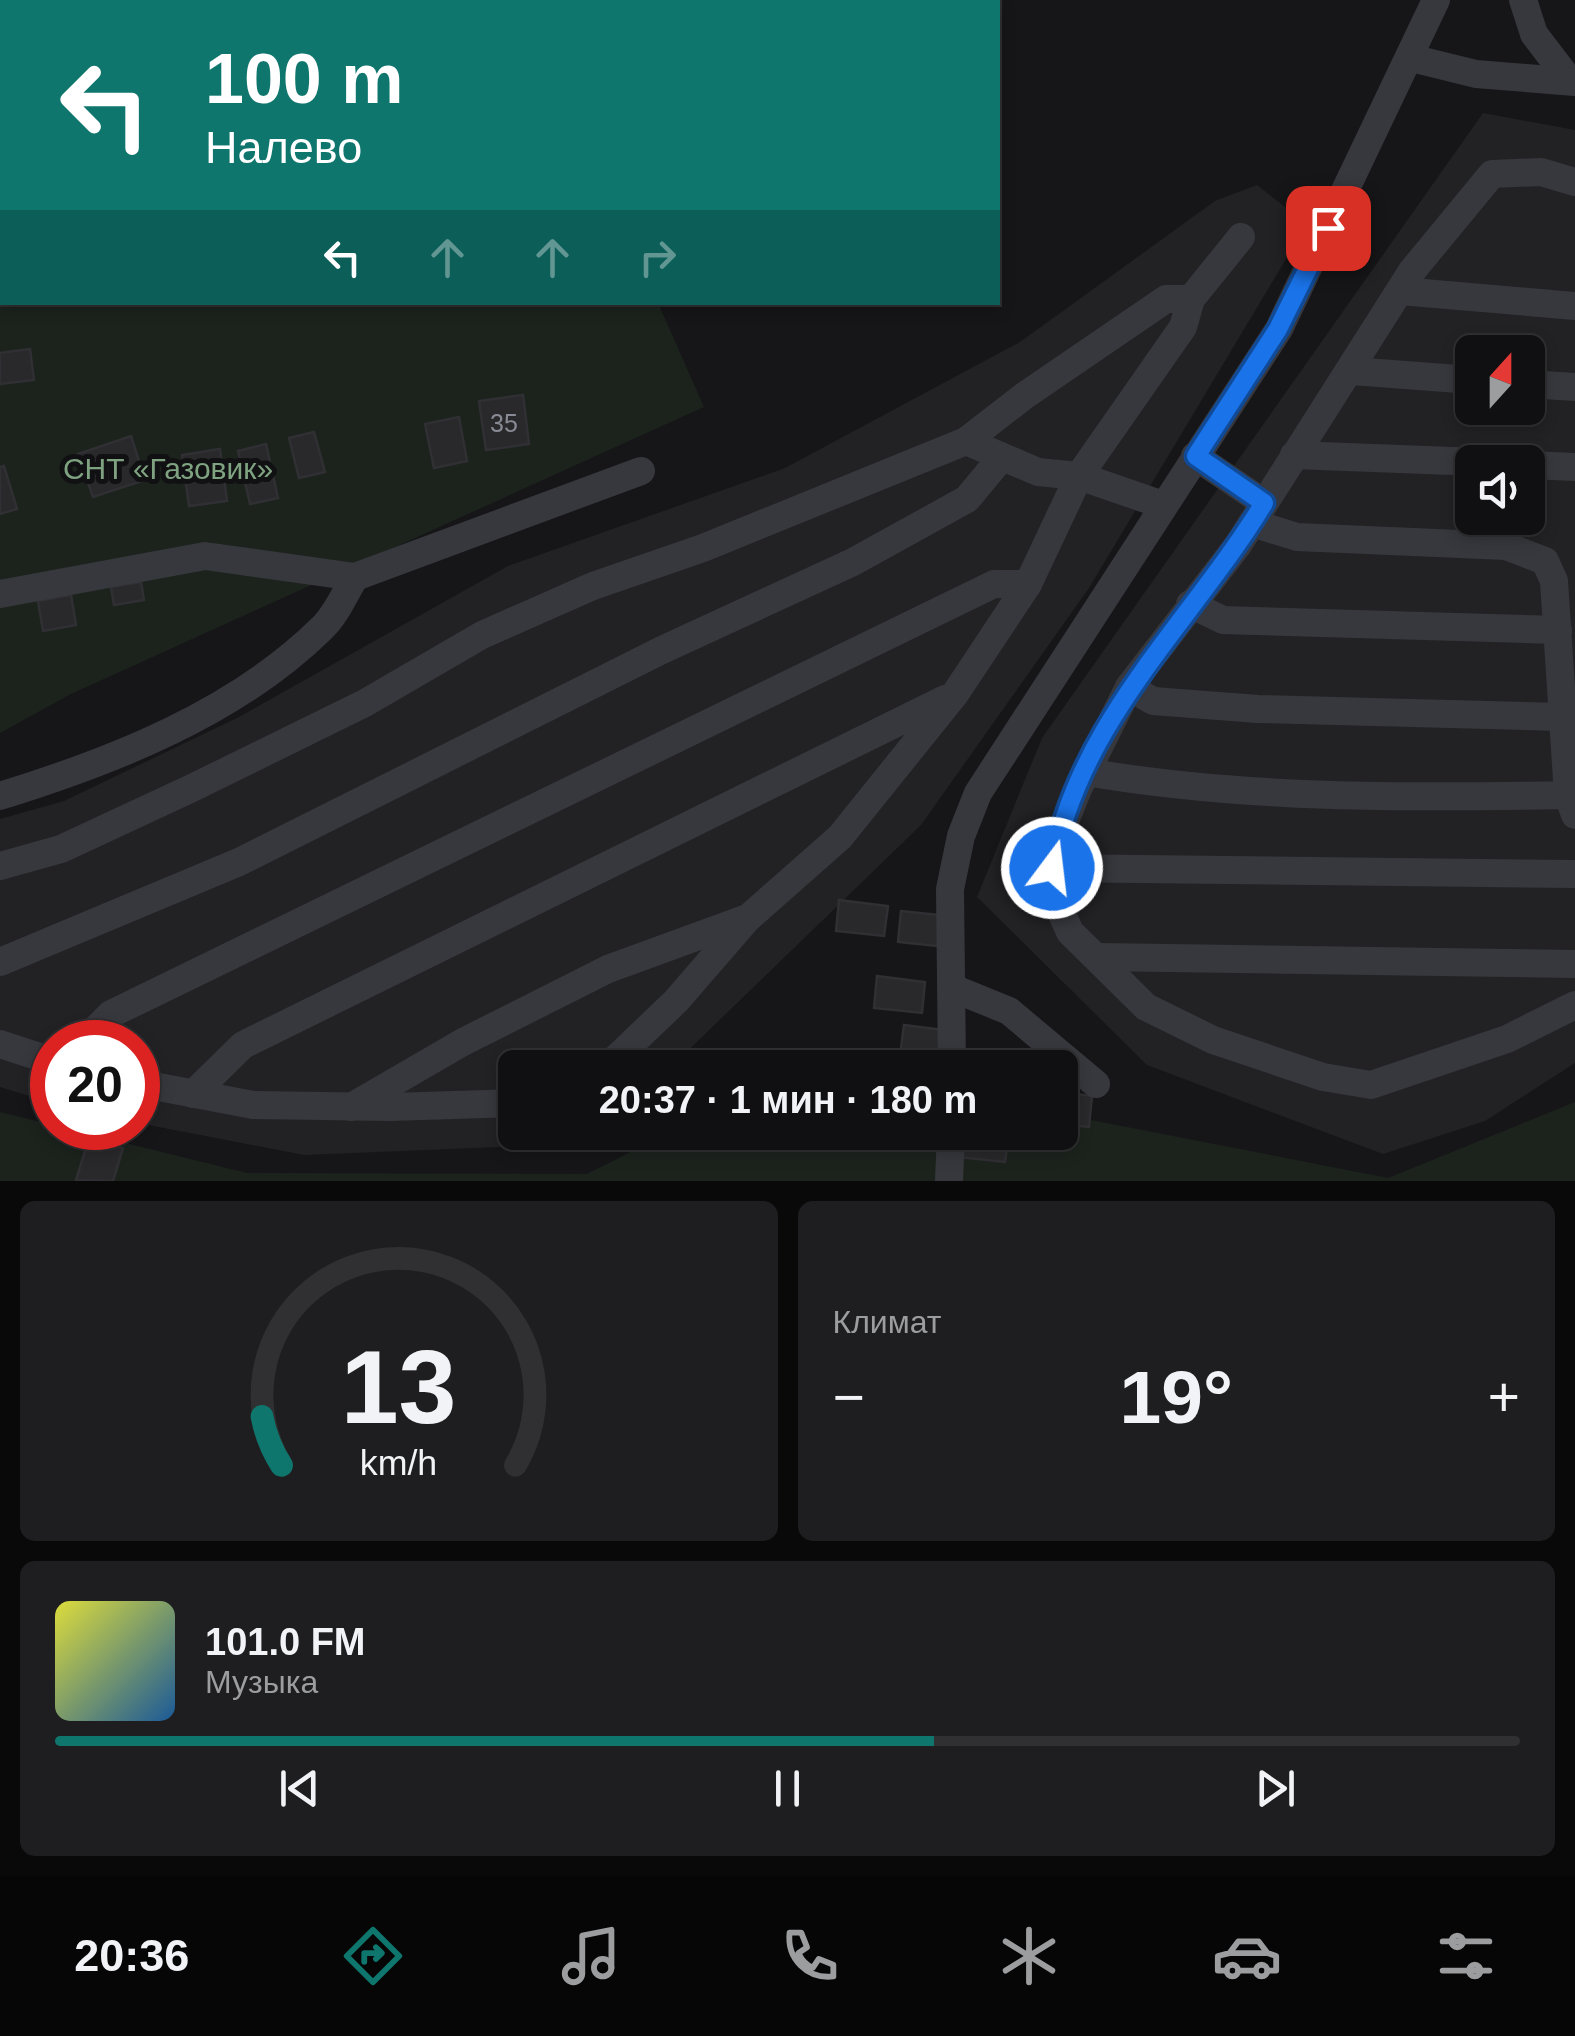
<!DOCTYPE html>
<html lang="ru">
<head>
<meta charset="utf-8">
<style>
  body { margin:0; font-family:Helvetica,sans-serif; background:#1e1e20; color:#f1f3f6; height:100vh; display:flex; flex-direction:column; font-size:38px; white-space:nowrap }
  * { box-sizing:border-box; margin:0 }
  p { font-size:32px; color:#9c9d9f }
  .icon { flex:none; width:55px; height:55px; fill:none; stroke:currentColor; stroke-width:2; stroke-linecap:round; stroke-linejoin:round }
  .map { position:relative; height:1181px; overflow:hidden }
  .details { display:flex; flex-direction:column; gap:20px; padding:20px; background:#09090a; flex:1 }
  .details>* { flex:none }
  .banner { position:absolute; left:0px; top:0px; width:1000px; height:305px; box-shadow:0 5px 15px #0003,0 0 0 2px #303032; background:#0f766e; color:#fff; overflow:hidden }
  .needle { width:65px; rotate:21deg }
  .fabs { position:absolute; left:1455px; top:335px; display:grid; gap:20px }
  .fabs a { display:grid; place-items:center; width:90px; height:90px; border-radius:15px; background:#101012; box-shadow:0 5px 15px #0003,0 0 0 2px #303032; font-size:50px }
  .speed { position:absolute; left:30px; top:1020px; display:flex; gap:20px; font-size:50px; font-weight:700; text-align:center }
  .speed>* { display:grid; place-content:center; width:130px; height:130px; border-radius:50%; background:#101012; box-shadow:0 5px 15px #0003,0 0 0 2px #303032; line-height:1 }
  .speed .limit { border:15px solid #d22; background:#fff; color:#111 }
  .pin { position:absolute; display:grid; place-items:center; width:85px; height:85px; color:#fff; margin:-42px; border-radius:20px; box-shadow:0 5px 15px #0006 }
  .me { position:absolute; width:110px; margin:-55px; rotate:15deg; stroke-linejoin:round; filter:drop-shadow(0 0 8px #0008) }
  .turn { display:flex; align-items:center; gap:35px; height:210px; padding:0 40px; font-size:45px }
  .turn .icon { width:130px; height:130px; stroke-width:2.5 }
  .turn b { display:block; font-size:70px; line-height:85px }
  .lanes { display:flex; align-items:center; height:95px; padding:0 40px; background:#0003; justify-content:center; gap:50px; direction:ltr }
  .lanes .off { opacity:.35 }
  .big { font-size:75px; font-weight:700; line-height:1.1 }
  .details .widget { flex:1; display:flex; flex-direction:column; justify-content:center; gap:15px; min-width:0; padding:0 35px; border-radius:15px; background:#1e1e20 }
  .details .dial { align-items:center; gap:0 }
  .dial svg { height:260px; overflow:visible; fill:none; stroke:#303032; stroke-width:7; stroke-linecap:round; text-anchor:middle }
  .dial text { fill:#f1f3f6; stroke:none }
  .song { display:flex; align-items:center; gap:30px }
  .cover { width:120px; height:120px; border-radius:15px; background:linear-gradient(135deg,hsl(60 70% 55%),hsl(210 70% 35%)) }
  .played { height:10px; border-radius:5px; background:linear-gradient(90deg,#0f766e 60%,#303032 60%) }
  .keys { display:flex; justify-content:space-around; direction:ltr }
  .heat { display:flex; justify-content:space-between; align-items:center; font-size:55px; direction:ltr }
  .details .tiles { flex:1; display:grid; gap:20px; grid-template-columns:1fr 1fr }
  .widget:last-child { grid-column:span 2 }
  .trip { position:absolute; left:498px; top:1050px; width:580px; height:100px; border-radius:15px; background:#101012; box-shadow:0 5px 15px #0003,0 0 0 2px #303032; font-weight:700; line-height:100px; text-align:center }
  .dock { display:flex; height:160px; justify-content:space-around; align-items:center; background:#060607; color:#9c9d9f }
  .dock .icon { width:70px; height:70px }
  .dock .on { color:#0f766e }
  .dock b { font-size:45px; color:#f1f3f6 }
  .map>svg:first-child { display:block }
  .built { fill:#222225; fill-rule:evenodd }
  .green { fill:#1c231d }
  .building { fill:#29292c; stroke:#303034; stroke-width:2.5 }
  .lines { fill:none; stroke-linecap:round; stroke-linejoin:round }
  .minor { stroke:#37383d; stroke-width:28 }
  .route-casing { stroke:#114b97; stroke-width:25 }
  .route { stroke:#1a73e8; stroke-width:18 }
  .labels { text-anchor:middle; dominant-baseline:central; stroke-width:10; stroke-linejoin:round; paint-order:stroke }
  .number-label { font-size:25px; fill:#888b94 }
  .park-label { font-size:30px; fill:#7fa381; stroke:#111113 }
</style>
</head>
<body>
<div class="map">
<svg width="1575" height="1181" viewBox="0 0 1575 1181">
  <rect width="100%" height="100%" fill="#161618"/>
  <g class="built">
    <path d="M1483,113L1575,130V1063L1485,1121L1383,1154L1147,1065L977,897L1042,738ZM1472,352H1528V408H1472ZM1472,462H1528V518H1472Z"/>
    <polygon points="1257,185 1307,224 1089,588 921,825 671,1067 515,1068 515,1132 605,1133 595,1143 304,1155 138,1123 138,1042 52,1042 52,1103 0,1087 0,819 64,801 239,717 508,566 785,468 1020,342 1215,201"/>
  </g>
  <g class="green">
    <polygon points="0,0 434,2 2,2 2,302 658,303 704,407 71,694 0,733"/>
    <polygon points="1575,1102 1575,1181 0,1181 0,1112 247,1173 587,1174 668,1133 1060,1132 1060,1114 1388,1178"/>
  </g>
  <g class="building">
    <polygon points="30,349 34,380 0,384 0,353"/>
    <polygon points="523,395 529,444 486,450 479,401"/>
    <polygon points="459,417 467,461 434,468 425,424"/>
    <polygon points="314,432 325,472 299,478 289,438"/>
    <polygon points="131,436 145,480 93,497 78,454"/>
    <polygon points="266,444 278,498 250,504 238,451"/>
    <polygon points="220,449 227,501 189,506 182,455"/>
    <polygon points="4,466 17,509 0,514 0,467"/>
    <polygon points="141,582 144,600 114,605 111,587"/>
    <polygon points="71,595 76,625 43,631 38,601"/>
    <polygon points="839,900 888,906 884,936 836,931"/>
    <polygon points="901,911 949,916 946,947 898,942"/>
    <polygon points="877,976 925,982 922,1013 874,1008"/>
    <polygon points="904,1025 952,1031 948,1061 900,1056"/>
    <polygon points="1060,1092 1092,1096 1089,1127 1060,1124"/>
    <polygon points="882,1132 930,1132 929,1149 880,1144"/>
    <polygon points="960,1132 1009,1132 1005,1162 957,1157"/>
    <polygon points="89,1138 123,1148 113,1181 76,1180"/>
  </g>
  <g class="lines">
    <g class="minor">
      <polyline points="365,0 366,2"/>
      <polyline points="1523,0 1534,34 1569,80"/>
      <polyline points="1411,58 1476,74 1575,82"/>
      <polyline points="1575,182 1541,172 1492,174 1412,271 1238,545 1129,687 1078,789 1057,841 1049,885 1070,932 1146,1007 1213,1040 1323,1077 1371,1085 1507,1039 1575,1005"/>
      <polyline points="1400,291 1575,306"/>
      <polyline points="1191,299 1241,237"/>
      <polyline points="1352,371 1472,380"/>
      <polyline points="1528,384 1575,387"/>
      <polyline points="1294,455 1479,462"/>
      <polyline points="1195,456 1264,503"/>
      <polyline points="1528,465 1575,467"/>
      <polyline points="1252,523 1297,537 1506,546 1545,561 1554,581 1568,795 1575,815"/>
      <polyline points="0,594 205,556 355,577 641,471"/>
      <polyline points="1190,604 1223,620 1558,630"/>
      <polyline points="1129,687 1153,701 1258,709 1562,717"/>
      <path d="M1086,772C1243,799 1409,798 1568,795"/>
      <path d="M0,796C113,761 236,713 322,628C336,615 345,593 355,577"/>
      <polyline points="0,866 61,849 190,789 365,703 482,635 593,586 703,548 966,441 1038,472 1079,476 1163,505"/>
      <polyline points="1052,868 1575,874"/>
      <polyline points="1097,957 1575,964"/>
      <polyline points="0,962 239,862 662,650 853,562 967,499 1001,458"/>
      <polyline points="955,989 1009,1011 1096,1084"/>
      <polyline points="83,1042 111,1014 994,584 1028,584"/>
      <polyline points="0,1044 52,1061"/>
      <polyline points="606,1068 676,1001 747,919 840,837 955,694 1028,584 1079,476 1183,327 1191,299 1166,299 1024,396 966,441"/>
      <polyline points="952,1068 950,889 961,836 978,793 1279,329 1436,0"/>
      <polyline points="138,1083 253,1105 390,1107 515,1103"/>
      <polyline points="193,1094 243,1045 945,699"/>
      <polyline points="351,1107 463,1042 608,969 745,919"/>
      <polyline points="949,1181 951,1132"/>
    </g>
  </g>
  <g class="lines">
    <g class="route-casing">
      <path id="route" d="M1052,868C1078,721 1191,623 1264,503L1196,456L1278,329L1328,228"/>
    </g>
    <use href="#route" class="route"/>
  </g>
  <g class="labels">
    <g class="number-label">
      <text x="504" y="423">35</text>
    </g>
    <g class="park-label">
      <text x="168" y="468">СНТ «Газовик»</text>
    </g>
  </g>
</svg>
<div class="fabs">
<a><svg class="needle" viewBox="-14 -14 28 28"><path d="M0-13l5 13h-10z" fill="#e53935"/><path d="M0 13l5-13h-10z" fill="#9c9d9f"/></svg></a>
<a><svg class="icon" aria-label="sound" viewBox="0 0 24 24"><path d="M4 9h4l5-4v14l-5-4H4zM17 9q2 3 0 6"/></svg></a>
</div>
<div class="speed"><div class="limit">20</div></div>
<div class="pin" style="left:1328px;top:228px;background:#d93025"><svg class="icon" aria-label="arrive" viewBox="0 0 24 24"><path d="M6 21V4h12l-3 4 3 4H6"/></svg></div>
<svg class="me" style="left:1052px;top:868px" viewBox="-20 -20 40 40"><circle r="17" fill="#1a73e8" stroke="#fff" stroke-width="3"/><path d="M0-11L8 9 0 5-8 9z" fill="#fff"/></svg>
<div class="trip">20:37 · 1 мин · 180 m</div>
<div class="banner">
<div class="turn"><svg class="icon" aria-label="left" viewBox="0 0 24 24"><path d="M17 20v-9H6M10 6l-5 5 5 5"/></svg><div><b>100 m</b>Налево</div></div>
<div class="lanes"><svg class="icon" aria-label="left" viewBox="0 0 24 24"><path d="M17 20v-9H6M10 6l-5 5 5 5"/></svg><svg class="icon off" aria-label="ahead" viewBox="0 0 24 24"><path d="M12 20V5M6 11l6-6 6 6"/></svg><svg class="icon off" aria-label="ahead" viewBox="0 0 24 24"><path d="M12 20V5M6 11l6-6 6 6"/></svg><svg class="icon off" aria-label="right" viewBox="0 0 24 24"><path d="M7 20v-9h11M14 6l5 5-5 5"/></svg></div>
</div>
</div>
<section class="details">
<div class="tiles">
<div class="widget dial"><svg viewBox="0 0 100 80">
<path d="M14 69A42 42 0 1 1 86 69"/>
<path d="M14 69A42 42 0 0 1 8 54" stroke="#0f766e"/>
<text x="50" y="56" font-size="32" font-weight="700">13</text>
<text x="50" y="72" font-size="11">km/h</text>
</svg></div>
<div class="widget"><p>Климат</p>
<div class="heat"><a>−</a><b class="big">19°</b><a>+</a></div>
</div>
<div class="widget">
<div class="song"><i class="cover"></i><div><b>101.0 FM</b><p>Музыка</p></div></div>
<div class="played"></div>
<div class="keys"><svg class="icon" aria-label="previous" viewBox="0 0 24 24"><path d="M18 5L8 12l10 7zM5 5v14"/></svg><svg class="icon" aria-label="pause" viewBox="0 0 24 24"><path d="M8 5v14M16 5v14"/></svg><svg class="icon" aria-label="next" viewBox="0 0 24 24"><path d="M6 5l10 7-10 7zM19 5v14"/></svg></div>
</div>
</div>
</section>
<nav class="dock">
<b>20:36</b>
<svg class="icon on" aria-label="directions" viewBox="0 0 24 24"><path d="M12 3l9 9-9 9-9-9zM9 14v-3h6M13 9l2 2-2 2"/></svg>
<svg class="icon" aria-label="music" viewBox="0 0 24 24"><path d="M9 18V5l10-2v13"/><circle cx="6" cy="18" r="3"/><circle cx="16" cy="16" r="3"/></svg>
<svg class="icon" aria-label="phone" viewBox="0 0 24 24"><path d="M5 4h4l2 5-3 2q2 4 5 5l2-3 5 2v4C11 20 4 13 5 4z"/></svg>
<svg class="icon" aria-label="climate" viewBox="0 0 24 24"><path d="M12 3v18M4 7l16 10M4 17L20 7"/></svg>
<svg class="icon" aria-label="car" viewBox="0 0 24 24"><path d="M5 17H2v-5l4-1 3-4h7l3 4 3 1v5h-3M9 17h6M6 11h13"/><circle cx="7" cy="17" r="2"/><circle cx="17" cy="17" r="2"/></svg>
<svg class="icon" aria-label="filters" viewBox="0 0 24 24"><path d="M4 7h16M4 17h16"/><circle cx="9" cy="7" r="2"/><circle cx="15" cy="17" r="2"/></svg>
</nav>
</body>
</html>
